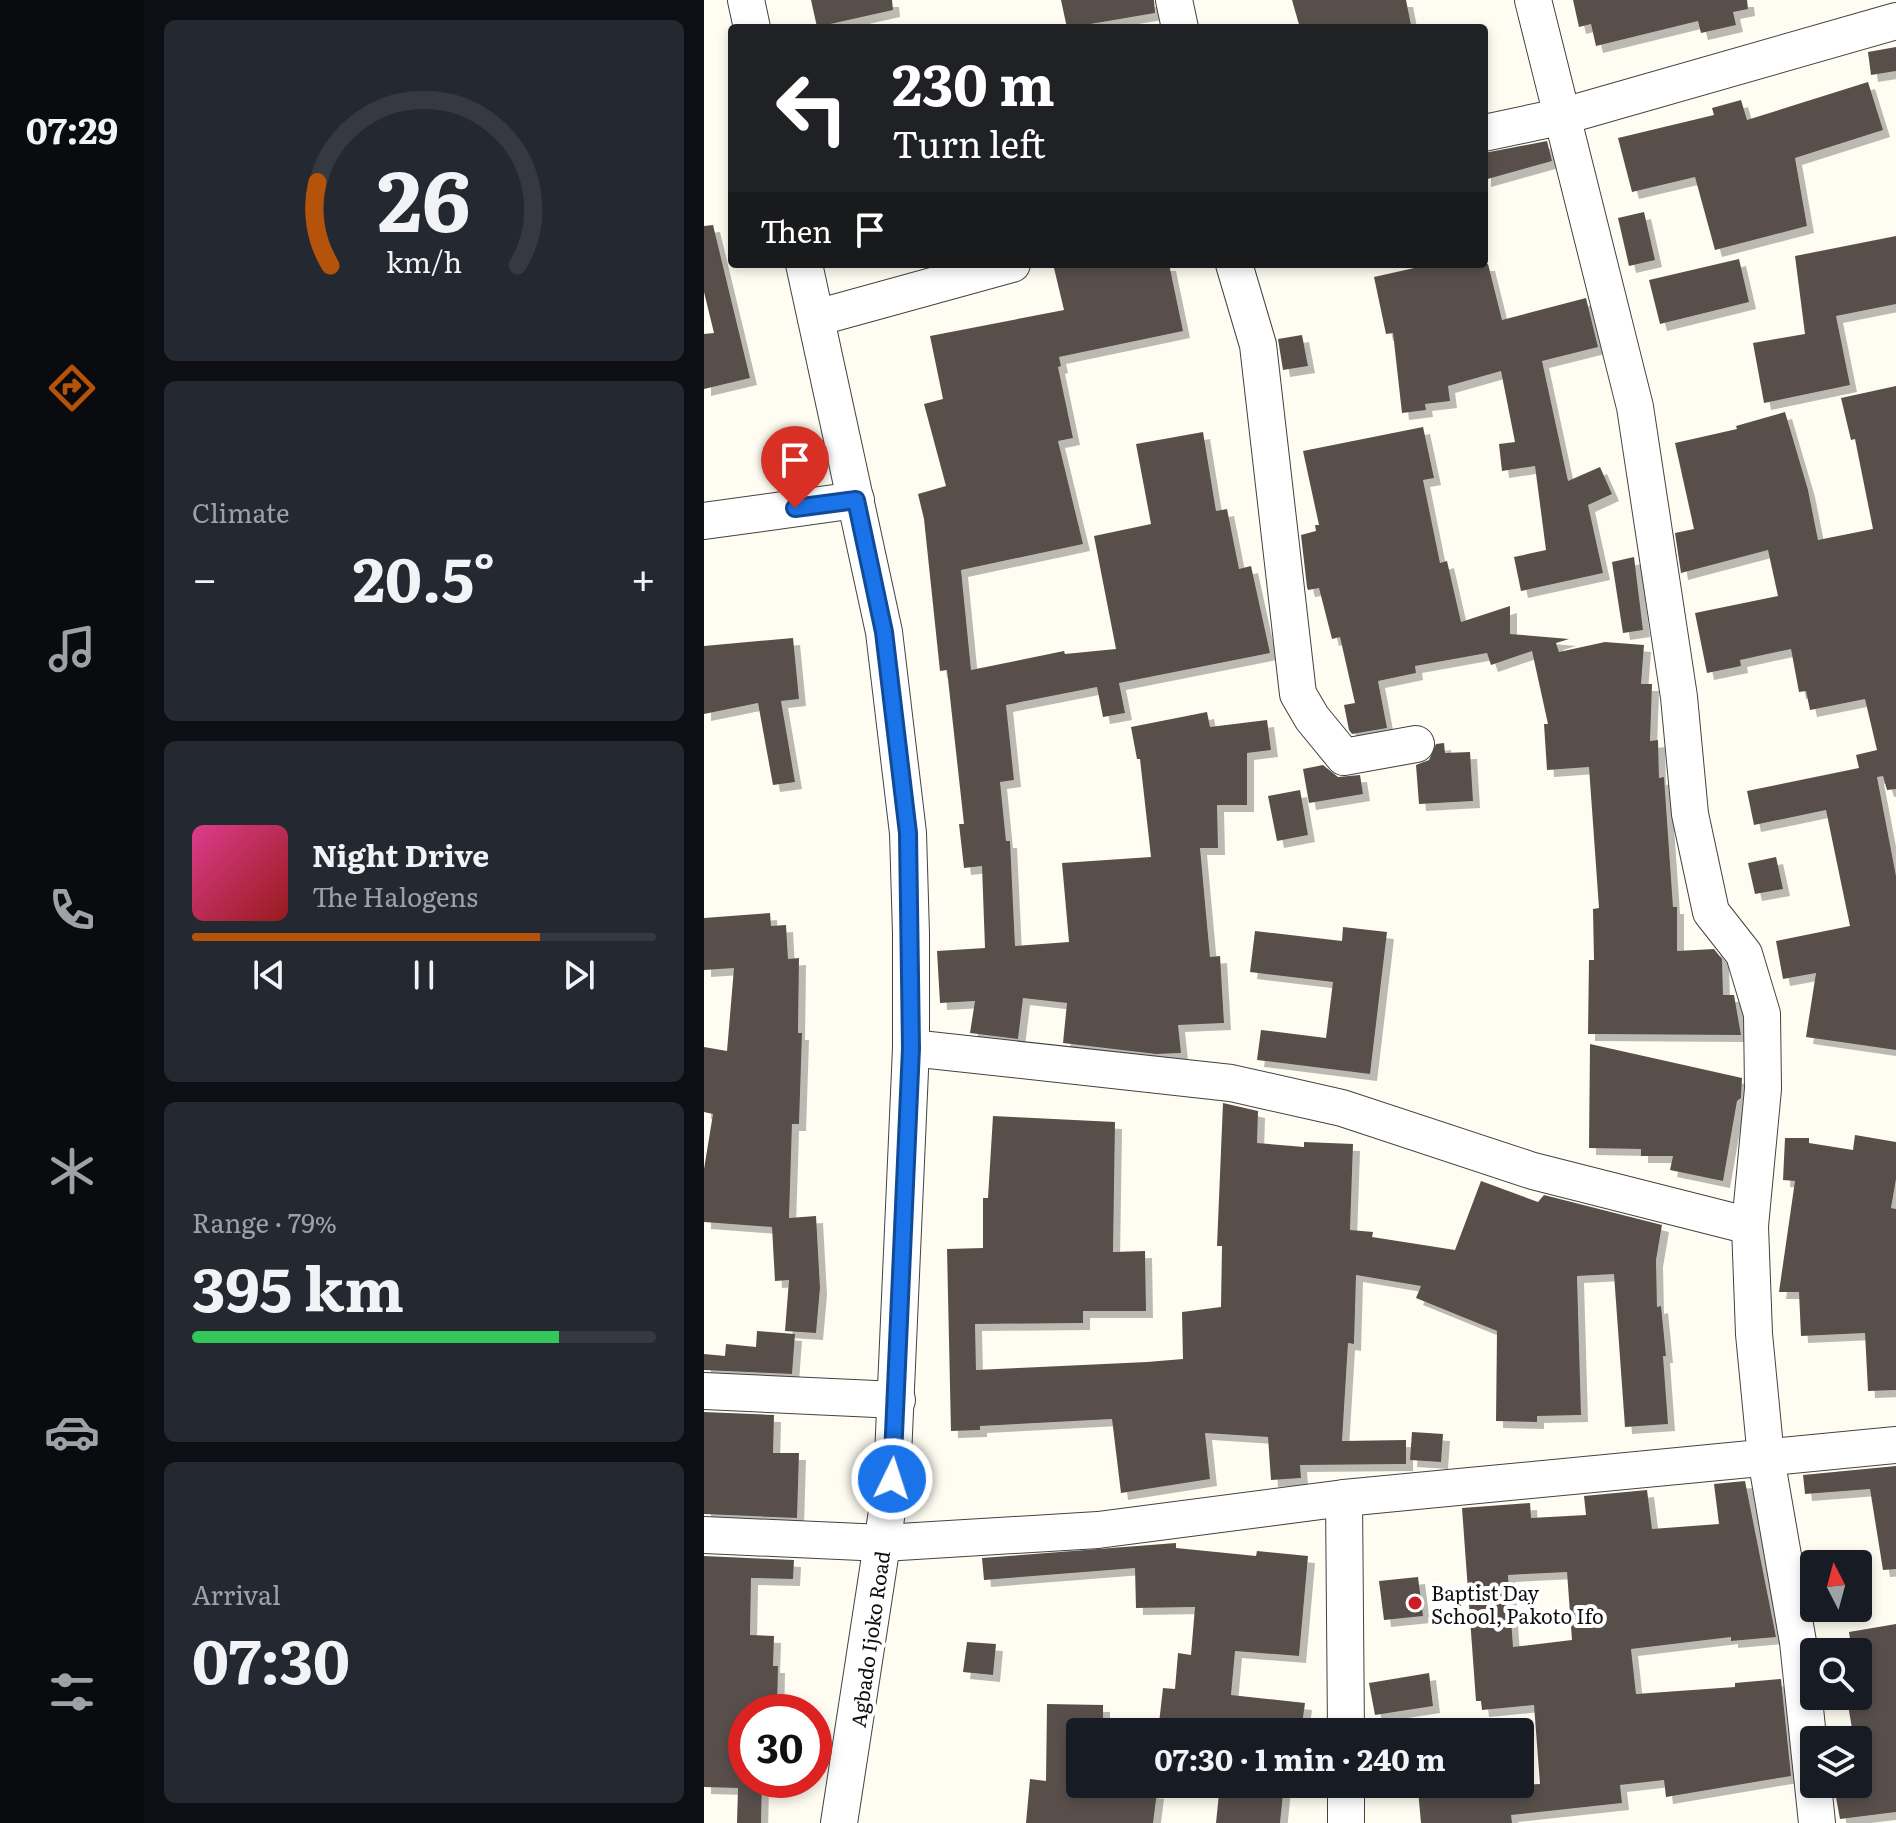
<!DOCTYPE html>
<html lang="en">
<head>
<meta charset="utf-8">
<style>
  body { margin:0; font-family:Literata,serif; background:#242831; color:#f1f3f6; height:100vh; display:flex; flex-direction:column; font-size:30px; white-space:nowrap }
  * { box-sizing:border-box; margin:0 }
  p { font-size:26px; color:#9ea1a6 }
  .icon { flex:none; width:44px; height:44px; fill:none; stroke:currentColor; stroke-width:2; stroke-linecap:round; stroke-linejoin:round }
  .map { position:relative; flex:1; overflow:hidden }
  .drawer { display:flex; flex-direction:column; gap:20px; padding:20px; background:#0d0f14; width:560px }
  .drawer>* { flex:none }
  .guide { position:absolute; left:24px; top:24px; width:760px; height:244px; border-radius:8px; box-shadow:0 4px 12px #0003; background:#202124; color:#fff; overflow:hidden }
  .needle { width:52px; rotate:354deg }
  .fabs { position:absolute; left:1096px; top:1550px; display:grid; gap:16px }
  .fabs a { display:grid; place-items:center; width:72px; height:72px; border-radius:8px; background:#171b24; box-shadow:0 4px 12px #0003; font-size:40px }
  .speed { position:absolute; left:24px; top:1694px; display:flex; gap:16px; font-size:40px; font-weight:700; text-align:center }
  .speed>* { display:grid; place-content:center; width:104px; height:104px; border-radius:50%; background:#171b24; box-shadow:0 4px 12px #0003; line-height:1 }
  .speed .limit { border:12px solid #d22; background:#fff; color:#111 }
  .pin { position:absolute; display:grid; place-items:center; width:68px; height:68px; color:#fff; margin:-82px -34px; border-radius:50% 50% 50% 0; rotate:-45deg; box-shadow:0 0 8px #0007 }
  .pin .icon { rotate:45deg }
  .me { position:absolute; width:88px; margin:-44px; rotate:4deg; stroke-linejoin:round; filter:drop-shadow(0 0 6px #0008) }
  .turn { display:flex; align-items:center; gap:28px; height:168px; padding:0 32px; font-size:36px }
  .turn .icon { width:104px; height:104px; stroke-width:2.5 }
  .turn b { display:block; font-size:56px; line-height:68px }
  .then { display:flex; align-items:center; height:76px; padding:0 32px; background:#0003; gap:16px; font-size:30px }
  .big { font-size:60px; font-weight:700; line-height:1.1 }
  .drawer .card { flex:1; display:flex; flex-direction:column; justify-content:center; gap:12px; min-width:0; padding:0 28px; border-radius:12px; background:#242831 }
  .drawer .dial { align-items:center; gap:0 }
  .dial svg { height:208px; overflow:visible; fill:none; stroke:#363941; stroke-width:7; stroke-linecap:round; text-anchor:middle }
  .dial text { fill:#f1f3f6; stroke:none }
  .song { display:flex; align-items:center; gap:24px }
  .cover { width:96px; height:96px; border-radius:12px; background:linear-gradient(135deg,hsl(330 70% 55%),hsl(0 70% 35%)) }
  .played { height:8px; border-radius:4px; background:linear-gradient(90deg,#b45309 75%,#363941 75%) }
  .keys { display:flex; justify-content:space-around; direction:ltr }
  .heat { display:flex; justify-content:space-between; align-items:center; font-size:44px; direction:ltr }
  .charge { height:12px; border-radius:6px; background:linear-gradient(90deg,#34c759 79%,#363941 0) }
  .trip { position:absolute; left:362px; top:1718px; width:468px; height:80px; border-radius:8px; background:#171b24; box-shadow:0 4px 12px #0003; font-weight:700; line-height:80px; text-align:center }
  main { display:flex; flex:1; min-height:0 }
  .menu { display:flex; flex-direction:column; width:144px; justify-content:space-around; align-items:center; background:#090b0e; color:#9ea1a6 }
  .menu .icon { width:56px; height:56px }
  .menu .current { color:#b45309 }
  .menu b { font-size:36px; color:#f1f3f6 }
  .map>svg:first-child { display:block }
  .building { fill:#59504b; fill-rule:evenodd; filter:url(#shadow) }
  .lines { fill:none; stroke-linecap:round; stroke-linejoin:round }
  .minor-casing { stroke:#424242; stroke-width:38 }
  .minor { stroke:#fff; stroke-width:36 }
  .route-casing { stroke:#114b97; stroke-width:20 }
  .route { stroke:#1a73e8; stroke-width:14 }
  .poi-dot { fill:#ca1d25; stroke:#fff; stroke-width:3 }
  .labels { text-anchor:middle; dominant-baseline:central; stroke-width:8; stroke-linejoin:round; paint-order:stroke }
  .poi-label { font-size:20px; fill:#0f0f0f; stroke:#fff; text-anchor:start }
  .street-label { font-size:20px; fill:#0f0f0f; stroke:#fff }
</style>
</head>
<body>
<main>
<nav class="menu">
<b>07:29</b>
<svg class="icon current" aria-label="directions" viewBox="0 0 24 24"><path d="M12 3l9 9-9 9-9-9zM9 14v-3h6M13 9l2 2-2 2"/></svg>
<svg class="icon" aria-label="music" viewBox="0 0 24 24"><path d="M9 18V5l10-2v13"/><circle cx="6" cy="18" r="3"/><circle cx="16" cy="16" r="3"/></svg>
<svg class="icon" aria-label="phone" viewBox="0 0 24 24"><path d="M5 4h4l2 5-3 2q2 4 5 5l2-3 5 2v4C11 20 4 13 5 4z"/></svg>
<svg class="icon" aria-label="climate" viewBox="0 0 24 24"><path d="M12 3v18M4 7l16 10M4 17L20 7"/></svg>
<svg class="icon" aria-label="car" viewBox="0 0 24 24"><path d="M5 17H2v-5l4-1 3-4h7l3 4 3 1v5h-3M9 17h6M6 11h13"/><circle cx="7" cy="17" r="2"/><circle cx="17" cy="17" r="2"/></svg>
<svg class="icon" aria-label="filters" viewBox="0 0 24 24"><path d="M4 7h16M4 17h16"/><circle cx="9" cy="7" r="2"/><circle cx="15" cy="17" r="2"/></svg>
</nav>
<section class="drawer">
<div class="card dial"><svg viewBox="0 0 100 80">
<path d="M14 69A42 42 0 1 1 86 69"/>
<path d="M14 69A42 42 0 0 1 9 37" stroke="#b45309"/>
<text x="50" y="56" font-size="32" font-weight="700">26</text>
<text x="50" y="72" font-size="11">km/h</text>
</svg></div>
<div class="card"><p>Climate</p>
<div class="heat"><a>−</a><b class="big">20.5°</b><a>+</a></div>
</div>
<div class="card">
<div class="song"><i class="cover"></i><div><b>Night Drive</b><p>The Halogens</p></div></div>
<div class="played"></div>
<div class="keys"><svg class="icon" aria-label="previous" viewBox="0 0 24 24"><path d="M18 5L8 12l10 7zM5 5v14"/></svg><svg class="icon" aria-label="pause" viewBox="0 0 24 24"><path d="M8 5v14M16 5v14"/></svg><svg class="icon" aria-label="next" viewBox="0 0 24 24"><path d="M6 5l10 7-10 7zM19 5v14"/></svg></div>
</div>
<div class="card"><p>Range · 79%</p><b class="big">395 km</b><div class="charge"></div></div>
<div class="card"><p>Arrival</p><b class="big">07:30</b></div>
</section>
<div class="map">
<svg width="1192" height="1823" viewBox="0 0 1192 1823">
  <defs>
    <filter id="shadow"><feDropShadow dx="7" dy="7" stdDeviation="0" flood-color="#0004"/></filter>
  </defs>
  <rect width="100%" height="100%" fill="#fffcf1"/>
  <g class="building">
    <polygon points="107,0 188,0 189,10 113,27"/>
    <polygon points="357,0 450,0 451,13 363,28"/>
    <polygon points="588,0 702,0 707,25 692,28 596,28"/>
    <polygon points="869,0 1043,0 1044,9 1029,12 1032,25 997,33 994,21 892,46 887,24 875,27"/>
    <polygon points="1192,47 1192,71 1167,75 1164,52"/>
    <polygon points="1164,82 1179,130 1091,158 1103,226 1011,250 991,177 928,192 914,138 1010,115 1008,108 1037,100 1043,120"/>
    <polygon points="843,141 848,161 780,180 780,153"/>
    <polygon points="940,212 951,260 925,266 914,218"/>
    <polygon points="9,225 46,378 0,389 0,334 10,333 0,292 0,226"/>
    <polygon points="1192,236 1192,304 1132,316 1146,385 1060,403 1049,343 1101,334 1091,256"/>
    <polygon points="1035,259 1045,302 956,324 945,280"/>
    <polygon points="363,264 465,264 479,331 355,357 357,366 354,367 369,438 354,441 379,544 257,570 267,670 360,651 361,654 412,649 390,536 447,524 432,444 499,432 512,511 523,509 535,569 547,566 566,653 415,683 421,713 399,717 393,687 302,705 310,780 296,782 302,841 306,841 311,946 365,942 358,863 447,857 436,759 433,759 427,727 503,712 506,727 563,720 567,750 543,753 543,805 513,805 514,848 496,848 506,957 516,956 520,1023 474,1025 477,1053 452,1054 359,1043 363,1003 319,998 314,1039 266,1033 271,1001 236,1003 233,951 281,948 278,866 260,868 255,824 260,824 243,670 236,671 220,519 214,494 242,486 220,404 239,399 226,336 360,310 350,268"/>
    <polygon points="728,264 784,264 798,320 882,298 894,347 838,361 864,481 896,467 908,494 884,505 899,573 817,591 810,557 842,550 831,466 798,471 795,444 811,442 797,371 744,386 746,401 721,404 722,410 698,413 689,333 682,334 670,277"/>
    <polygon points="598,335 604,366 579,370 574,339"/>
    <polygon points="1192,386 1192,789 1183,790 1179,776 1173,777 1192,876 1192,1050 1102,1037 1112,973 1079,979 1072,941 1146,926 1122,810 1050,825 1043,791 1155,768 1152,755 1173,750 1161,699 1106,710 1102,691 1095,692 1087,649 1036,660 1037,666 1003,673 991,613 1074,596 1064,550 977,573 971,533 990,529 971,443 1033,429 1032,426 1081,412 1104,490 1114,540 1169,529 1151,439 1147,440 1137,398"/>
    <polygon points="719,427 730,478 719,480 736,563 743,561 757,622 806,606 806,634 865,639 852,643 855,652 901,642 940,645 937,684 948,684 946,741 954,740 955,778 960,777 969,907 973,907 973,951 1010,949 1018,959 1019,995 1030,995 1037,1035 884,1034 885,960 890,960 889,909 895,908 885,767 843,770 840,724 844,724 828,651 787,665 783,653 711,666 712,673 674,681 683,728 648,734 645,730 640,705 651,703 636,637 628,639 615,588 604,590 603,587 597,535 612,531 611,525 615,525 599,451"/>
    <polygon points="930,557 939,630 919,633 908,562"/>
    <polygon points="89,638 95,699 77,701 91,782 69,785 54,703 0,714 0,646"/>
    <polygon points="740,743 741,753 766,752 769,801 715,804 712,765 725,760 732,744"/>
    <polygon points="619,765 634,777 656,775 659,794 605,803 599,769"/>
    <polygon points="596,790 604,835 573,841 564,796"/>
    <polygon points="1072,857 1079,889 1051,894 1044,863"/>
    <polygon points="66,913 67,926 82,925 84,959 95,958 94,1033 98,1033 95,1124 88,1124 85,1218 112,1216 116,1288 112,1333 81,1331 85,1280 71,1281 68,1227 0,1222 0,1169 9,1114 0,1112 0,1047 23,1051 30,968 0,970 0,918"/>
    <polygon points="639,927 683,932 666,1074 553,1060 557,1030 622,1038 629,982 546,972 551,931 638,941"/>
    <polygon points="886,1044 1038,1078 1037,1098 1033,1101 1019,1181 966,1170 969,1156 937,1156 937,1149 885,1148"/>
    <polygon points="519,1103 554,1111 553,1143 600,1147 600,1142 649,1144 646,1230 669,1232 668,1237 751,1250 777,1181 834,1202 840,1195 958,1225 952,1260 953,1307 957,1306 962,1356 959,1356 964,1424 921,1427 910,1274 873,1276 877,1415 833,1416 833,1422 792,1421 793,1331 712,1298 717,1286 652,1275 650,1344 644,1343 638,1441 702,1440 702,1464 596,1465 597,1478 567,1480 564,1437 501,1433 506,1479 417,1493 408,1419 276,1426 276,1430 247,1431 243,1249 279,1248 279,1198 284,1198 289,1116 411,1122 409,1252 441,1251 442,1311 379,1311 379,1323 271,1324 272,1370 443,1362 479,1359 478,1312 517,1307 518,1246 513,1246"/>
    <polygon points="1151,1135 1192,1142 1192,1179 1187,1208 1192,1209 1192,1390 1164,1391 1161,1333 1097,1336 1095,1292 1075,1292 1091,1181 1079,1180 1081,1138 1105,1138 1105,1143 1149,1150"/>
    <polygon points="53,1331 91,1334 88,1374 0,1370 0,1354 21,1356 22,1344 52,1347"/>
    <polygon points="0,1412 70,1415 69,1453 95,1453 93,1518 0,1514"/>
    <polygon points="708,1432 739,1434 737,1462 706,1460"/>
    <polygon points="1192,1466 1192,1569 1179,1570 1166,1489 1101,1494 1099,1475"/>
    <path d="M1041,1481L1072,1637L1027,1641V1637L927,1649L932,1694L1031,1687V1683L1077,1679L1087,1776L962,1797L960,1780L916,1785L918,1803L807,1815L808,1823H717L714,1790L836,1784L830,1705L778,1710L777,1701H772L758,1508L826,1503L827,1518L882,1515L880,1496L943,1490L948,1529L1015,1524L1010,1484ZM863,1572L868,1640L809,1647L804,1575Z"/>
    <polygon points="472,1543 472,1548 552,1556 553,1551 604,1556 595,1656 531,1651 527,1695 601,1703 597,1732 454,1732 459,1688 471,1689 474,1653 487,1655 491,1607 432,1608 431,1568 280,1580 278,1558"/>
    <polygon points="0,1556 90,1560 89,1579 47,1578 46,1635 70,1636 69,1666 74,1666 73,1712 42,1712 42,1780 58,1780 57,1823 33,1823 34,1788 0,1787"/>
    <polygon points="714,1577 719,1616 680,1620 675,1581"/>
    <polygon points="1192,1624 1192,1812 1136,1819 1130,1787 1156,1782 1154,1740 1150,1740 1144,1705 1154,1703 1154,1652 1148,1652 1145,1632"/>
    <polygon points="263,1642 292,1644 289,1675 259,1672"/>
    <polygon points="725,1673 729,1706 671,1715 665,1683"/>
    <polygon points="343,1704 399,1705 399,1732 376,1732 376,1784 453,1792 449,1823 322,1823 326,1779 342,1781"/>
    <polygon points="516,1784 580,1784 576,1823 512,1823"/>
  </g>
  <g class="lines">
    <g class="minor-casing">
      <g id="minor">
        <polyline points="42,0 48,28"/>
        <polyline points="470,0 476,28"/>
        <polyline points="829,0 931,407 975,697 986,814 1007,912 1040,954 1058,1014 1059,1089 1046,1226 1050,1334 1062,1458 1094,1642 1113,1823"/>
        <polyline points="780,133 860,116 1192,21"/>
        <polyline points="100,264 180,632 204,833 207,934 207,1048 188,1479 135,1823"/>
        <polyline points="530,264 554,345 594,694 608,718 640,757 712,744"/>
        <polyline points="112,318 308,264"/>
        <polyline points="0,521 152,500"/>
        <polyline points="207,1048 527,1083 638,1108 829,1171 1046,1226"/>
        <polyline points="0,1391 193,1400"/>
        <polyline points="640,1498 642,1732"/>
        <polyline points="0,1535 179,1543 394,1530 640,1498 1192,1445"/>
        <polyline points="642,1784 642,1823"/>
      </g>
    </g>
    <use href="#minor" class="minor"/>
  </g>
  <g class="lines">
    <g class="route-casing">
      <polyline id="route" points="91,508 152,500 180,632 204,833 207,1048 188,1479"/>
    </g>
    <use href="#route" class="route"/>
  </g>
  <circle class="poi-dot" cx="711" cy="1603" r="8"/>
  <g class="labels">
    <g class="poi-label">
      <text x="727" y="1592">Baptist Day<tspan x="727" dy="23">School, Pakoto Ifo</tspan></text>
    </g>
    <g class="street-label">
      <text transform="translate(165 1639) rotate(-82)">Agbado Ijoko Road</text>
    </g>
  </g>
</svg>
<div class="fabs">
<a><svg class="needle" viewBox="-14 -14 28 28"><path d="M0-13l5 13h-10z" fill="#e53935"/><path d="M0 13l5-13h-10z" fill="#9ea1a6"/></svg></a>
<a><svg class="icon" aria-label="search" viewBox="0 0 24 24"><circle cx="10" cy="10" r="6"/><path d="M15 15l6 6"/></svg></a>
<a><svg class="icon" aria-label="layers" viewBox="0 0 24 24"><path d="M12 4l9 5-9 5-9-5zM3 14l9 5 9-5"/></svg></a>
</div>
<div class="speed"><div class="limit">30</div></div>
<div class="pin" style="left:91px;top:508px;background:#d93025"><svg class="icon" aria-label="arrive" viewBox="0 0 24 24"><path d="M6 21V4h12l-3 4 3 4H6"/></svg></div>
<svg class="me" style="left:188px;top:1479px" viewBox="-20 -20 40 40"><circle r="17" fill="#1a73e8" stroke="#fff" stroke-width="3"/><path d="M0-11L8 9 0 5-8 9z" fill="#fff"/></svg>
<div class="trip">07:30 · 1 min · 240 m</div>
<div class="guide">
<div class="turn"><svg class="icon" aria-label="left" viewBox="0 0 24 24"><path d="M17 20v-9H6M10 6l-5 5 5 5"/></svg><div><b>230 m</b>Turn left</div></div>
<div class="then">Then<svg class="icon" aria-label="arrive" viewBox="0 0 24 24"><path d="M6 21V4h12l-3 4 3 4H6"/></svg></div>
</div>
</div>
</main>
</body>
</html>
